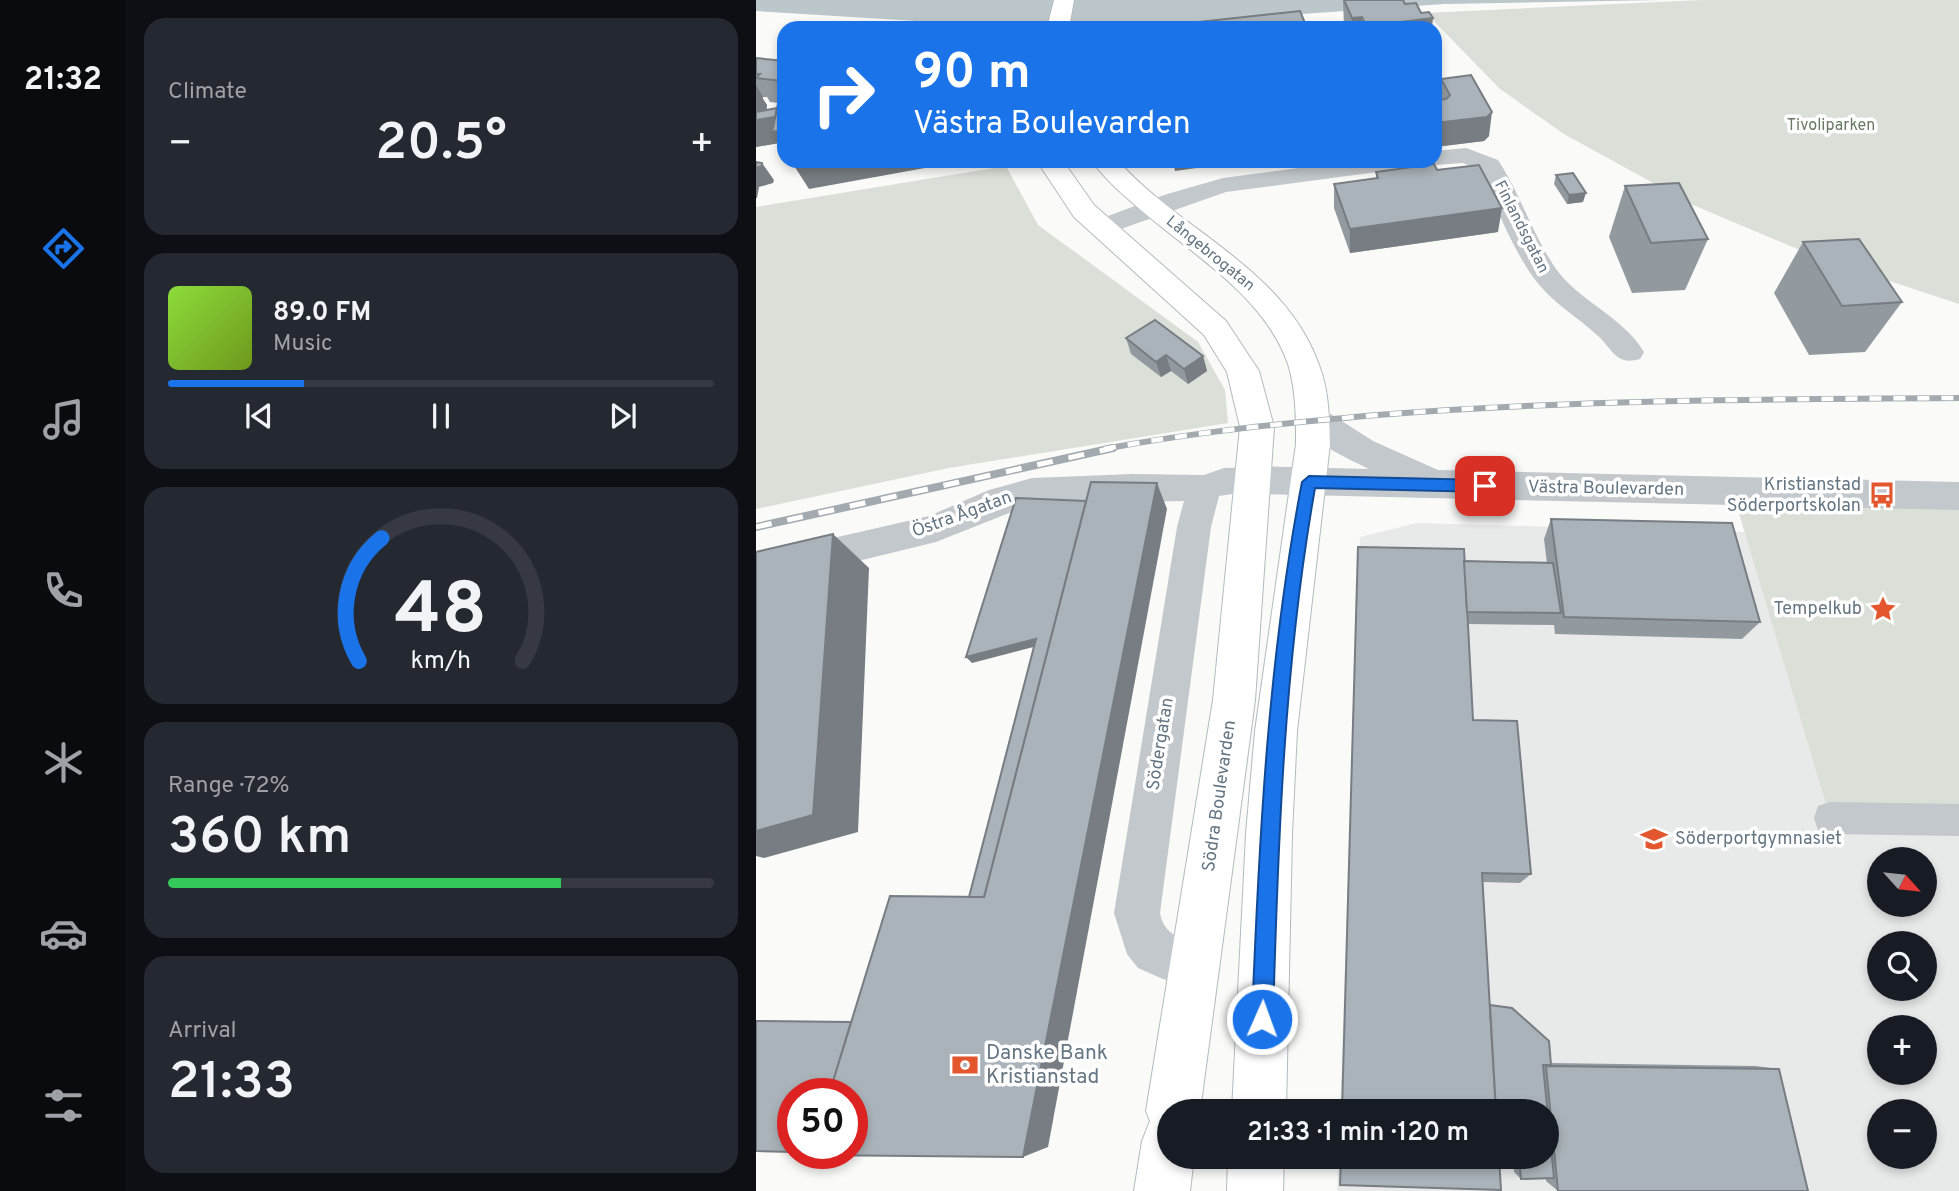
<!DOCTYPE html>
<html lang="en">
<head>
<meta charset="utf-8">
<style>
  body { margin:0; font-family:Overpass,sans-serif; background:#242831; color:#f1f3f6; height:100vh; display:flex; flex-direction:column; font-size:26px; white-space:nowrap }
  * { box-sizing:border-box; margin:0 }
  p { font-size:23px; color:#9ea1a6 }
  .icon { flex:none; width:38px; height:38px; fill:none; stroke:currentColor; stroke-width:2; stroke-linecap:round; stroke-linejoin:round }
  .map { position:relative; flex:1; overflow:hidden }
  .drawer { display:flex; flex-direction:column; gap:18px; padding:18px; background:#0d0f14; width:630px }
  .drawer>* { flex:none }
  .guide { position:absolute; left:21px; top:21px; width:665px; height:147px; border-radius:21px; box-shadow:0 4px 10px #0003; background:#1a73e8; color:#fff; overflow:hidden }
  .needle { width:46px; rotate:117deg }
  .tools { position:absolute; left:1111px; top:847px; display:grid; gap:14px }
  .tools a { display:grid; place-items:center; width:70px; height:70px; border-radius:50%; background:#171b24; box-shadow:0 4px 10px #0003; font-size:35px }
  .speed { position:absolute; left:21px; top:1078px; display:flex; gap:14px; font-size:35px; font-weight:700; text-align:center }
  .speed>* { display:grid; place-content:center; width:91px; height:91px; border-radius:50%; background:#171b24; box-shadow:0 4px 10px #0003; line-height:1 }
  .speed .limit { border:10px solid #d22; background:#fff; color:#111 }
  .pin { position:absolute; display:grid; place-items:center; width:60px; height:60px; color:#fff; margin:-30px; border-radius:14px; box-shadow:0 4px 10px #0006 }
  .me { position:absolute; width:77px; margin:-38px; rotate:2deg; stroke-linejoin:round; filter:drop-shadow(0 0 5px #0008) }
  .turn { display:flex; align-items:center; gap:24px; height:147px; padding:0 21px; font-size:32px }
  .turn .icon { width:91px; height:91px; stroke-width:2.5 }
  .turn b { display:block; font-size:49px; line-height:60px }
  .big { font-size:52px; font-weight:600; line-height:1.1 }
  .drawer .widget { flex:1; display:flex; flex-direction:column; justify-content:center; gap:10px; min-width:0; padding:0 24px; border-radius:21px; background:#242831 }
  .drawer .dial { align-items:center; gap:0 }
  .dial svg { height:182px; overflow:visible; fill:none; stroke:#363941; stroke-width:7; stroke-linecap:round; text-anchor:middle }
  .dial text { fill:#f1f3f6; stroke:none }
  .song { display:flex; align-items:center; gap:21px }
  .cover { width:84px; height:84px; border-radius:10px; background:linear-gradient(135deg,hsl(90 70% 55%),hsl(80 70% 35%)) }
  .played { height:7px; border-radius:4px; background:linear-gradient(90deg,#1a73e8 25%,#363941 25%) }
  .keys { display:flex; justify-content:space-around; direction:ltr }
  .heat { display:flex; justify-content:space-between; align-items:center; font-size:38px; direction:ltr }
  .charge { height:10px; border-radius:5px; background:linear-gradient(90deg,#34c759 72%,#363941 0) }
  .trip { position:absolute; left:401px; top:1099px; width:402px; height:70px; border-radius:35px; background:#171b24; box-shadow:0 4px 10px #0003; font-weight:600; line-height:70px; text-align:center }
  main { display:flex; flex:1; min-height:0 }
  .tabs { display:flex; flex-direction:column; width:126px; justify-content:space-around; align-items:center; background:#090b0e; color:#9ea1a6 }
  .tabs .icon { width:49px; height:49px }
  .tabs .on { color:#1a73e8 }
  .tabs b { font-size:32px; color:#f1f3f6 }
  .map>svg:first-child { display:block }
  .built { fill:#e8e9e9; fill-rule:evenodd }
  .green { fill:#dadfd7 }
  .water { fill:#bbc7cb }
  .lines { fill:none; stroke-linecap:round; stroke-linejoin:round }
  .secondary-casing { stroke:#b3babf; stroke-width:2 }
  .pedestrian { fill:#c3c8cc; fill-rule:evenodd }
  .minor { fill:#c3c8cc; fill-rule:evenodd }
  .tertiary { fill:#c3c8cc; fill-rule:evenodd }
  .secondary { fill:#fff; fill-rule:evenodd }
  .rail-far1-casing { stroke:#a2aab0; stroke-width:6 }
  .rail-casing { stroke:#a2aab0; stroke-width:8 }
  .rail-far1 { stroke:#fff; stroke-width:4.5; stroke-dasharray:12; stroke-linecap:butt }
  .rail { stroke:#fff; stroke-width:5; stroke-dasharray:16; stroke-linecap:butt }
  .wall { fill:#929a9f; fill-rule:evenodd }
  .shaded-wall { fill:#777d82 }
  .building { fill:#aab3b9; stroke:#777d82; stroke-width:2 }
  .route { fill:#1a73e8; stroke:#114b97; stroke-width:2 }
  .labels { text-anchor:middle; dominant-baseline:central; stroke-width:7; stroke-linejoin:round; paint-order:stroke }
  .far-park-label { font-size:16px; fill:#687a64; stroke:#fff }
  .far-street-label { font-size:16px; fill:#657683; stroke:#fff }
  .poi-label { font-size:18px; fill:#657683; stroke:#fff; text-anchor:end }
  .street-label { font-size:18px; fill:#657683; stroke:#fff }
  .near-poi-label { font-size:21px; fill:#657683; stroke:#fff; text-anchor:start }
</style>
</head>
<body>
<main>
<nav class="tabs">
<b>21:32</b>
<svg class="icon on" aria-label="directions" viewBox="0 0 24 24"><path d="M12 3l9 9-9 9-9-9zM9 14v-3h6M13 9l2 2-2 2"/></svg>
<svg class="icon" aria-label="music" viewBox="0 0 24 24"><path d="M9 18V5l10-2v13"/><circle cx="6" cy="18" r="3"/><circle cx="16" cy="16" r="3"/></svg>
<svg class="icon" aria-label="phone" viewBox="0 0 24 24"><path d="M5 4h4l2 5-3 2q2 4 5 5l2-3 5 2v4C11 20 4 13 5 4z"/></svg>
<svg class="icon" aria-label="climate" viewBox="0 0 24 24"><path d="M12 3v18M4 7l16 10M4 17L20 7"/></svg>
<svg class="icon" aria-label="car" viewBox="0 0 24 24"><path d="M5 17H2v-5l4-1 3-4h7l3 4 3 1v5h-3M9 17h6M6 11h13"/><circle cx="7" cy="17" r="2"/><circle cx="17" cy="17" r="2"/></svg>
<svg class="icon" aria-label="filters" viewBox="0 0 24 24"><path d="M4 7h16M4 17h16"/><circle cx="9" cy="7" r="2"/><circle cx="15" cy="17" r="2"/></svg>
</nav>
<section class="drawer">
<div class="widget"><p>Climate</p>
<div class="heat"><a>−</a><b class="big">20.5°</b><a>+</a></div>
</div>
<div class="widget">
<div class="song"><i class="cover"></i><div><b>89.0 FM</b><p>Music</p></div></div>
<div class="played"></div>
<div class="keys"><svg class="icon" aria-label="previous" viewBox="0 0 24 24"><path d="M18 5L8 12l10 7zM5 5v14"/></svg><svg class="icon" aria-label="pause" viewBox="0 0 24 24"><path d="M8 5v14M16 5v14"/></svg><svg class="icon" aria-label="next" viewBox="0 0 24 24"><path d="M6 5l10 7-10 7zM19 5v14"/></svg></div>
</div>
<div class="widget dial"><svg viewBox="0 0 100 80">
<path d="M14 69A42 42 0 1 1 86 69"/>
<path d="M14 69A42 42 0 0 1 24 15" stroke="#1a73e8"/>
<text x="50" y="56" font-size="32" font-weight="700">48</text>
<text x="50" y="72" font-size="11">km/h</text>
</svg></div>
<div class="widget"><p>Range · 72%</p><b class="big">360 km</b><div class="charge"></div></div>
<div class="widget"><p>Arrival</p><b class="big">21:33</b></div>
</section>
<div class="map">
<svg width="1203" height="1191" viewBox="0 0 1203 1191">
  <rect width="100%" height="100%" fill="#fafaf8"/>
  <path class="built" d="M661,523L989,532L1074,818L1203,820V1191H581L582,1157H791V1111H584L604,537ZM1124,859H1169V905H1124ZM1124,943H1169V989H1124ZM1124,1027H1169V1073H1124ZM1124,1111H1169V1157H1124Z"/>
  <g class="green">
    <polygon points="945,0 1203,0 1203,304 1058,256 937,205 808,134 744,89 670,13"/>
    <polygon points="250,166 282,225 442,342 469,390 472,423 193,468 0,509 0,207"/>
    <polygon points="977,493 1203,496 1203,820 1074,818"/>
  </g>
  <polygon class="water" points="0,0 905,0 688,4 350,28 161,27 160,21 0,11"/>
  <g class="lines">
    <g class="secondary-casing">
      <g id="secondary">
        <polygon points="298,0 318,0 313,28 291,28"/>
        <polygon points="281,161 307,161 338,205 470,321 503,371 518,427 499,700 444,1111 413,1111 413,1157 438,1157 434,1191 378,1191 386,1141 394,1121 390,1111 457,700 484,427 471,372 448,335 318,217"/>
        <path d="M336,161H362C426,232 529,269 563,365C573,390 573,417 574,444L541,731L536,834L530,1111H476L490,834L499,731L540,444C540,417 540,390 532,364C510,301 447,261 398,221C376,202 353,185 336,161Z"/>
        <polygon points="472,1157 528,1157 527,1191 471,1191"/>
      </g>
    </g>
    <polygon class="pedestrian" points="1074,802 1203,804 1203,836 1074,834 1062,830 1058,818 1062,806"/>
    <g class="minor">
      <path d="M710,148L742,160C764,193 776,233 798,266C821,301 866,315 888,352L884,359C859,366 857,349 841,335C824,319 803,307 787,289C761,262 740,205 723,170L707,163L679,165L669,161H679V151Z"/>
      <polygon points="595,161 663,161 660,166 651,168 470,192 345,236 336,234 332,228 336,222 408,195 467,178"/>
      <path d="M498,467L510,471L515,480L510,489L463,496L455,527L404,913C409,941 434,939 457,948L464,965L457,982L440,989L407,979L382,968L371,954L358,913L421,527L428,501L276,504L180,542L0,586V556L173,516L233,490L276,478L376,474L448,475L468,468Z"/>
    </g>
    <path class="tertiary" d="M558,408L570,411L617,441L682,470L1203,482V510L498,494L486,490L480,480L486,470L498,466L613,469C592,459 552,440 541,420L546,411Z"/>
    <use href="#secondary" class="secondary"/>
    <g class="rail-far1-casing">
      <path id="rail-far1" d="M348,449C438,432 529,423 621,415C814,400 1009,399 1203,398"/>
    </g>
    <g class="rail-casing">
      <polyline id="rail" points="0,527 357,448"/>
    </g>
    <use href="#rail-far1" class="rail-far1"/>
    <use href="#rail" class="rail"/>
  </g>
  <g class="wall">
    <polygon points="587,0 649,4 665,13 676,28 588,28"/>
    <path d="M0,58L28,61L23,143L0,147ZM7,97H11L14,102L22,103L21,108L10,110L11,105L7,99Z"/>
    <polygon points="685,79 733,136 728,141 679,147 679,100 683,100"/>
    <polygon points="681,170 742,232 594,253 578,208 578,184 620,178 620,172"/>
    <polygon points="800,175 827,202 811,204 798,184"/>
    <polygon points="869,186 952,239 929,290 876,293 853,237"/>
    <polygon points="1047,242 1146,302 1109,352 1053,355 1018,293"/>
    <polygon points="370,338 447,356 451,371 432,384 415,371 405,377 375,354"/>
    <polygon points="795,519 1004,622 986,639 799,634 798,625 712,624 717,720 775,874 764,883 727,882 734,1005 795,1063 1000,1066 1023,1069 802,1191 790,1181 790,1178 765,1179 758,1172 757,1157 791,1157 791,1111 586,1111 708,561 791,563 788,539"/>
  </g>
  <g class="shaded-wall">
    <polygon points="606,17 606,28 602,27 602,28 596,28 596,18"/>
    <polygon points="677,18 676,28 644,28 644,22"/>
    <polygon points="0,85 7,97 7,99 11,105 10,119 28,116 28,151 23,143 0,147"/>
    <polygon points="736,112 733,136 728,141 679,147 679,123"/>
    <polygon points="35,161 168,161 169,168 53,189"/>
    <polygon points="417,161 491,161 419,171"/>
    <polygon points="0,163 6,163 18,180 17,183 3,187 1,198 0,198"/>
    <polygon points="830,193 827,202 811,204 813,195"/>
    <polygon points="746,208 742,232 594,253 594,229"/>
    <polygon points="410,355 415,371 405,377 400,362"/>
    <polygon points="447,356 451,371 432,384 428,369"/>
    <polygon points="401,483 411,509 292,1147 267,1157"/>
    <polygon points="77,534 113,568 102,832 8,858 0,856 0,831"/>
    <polygon points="280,639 285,645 216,663 210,657"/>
  </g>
  <g class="building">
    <polygon points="588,0 647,0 649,4 660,3 665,13 673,12 677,18 644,22 648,28 602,28 602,27 610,26 606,17 596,18"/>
    <polygon points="544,11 551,28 387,28"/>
    <polygon points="0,58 28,61 28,80 27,81 0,78 4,74 0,74"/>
    <polygon points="715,75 736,112 731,117 679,123 679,100 690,99 694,95 685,79"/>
    <polygon points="27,80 28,130 16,132"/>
    <polygon points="21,108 19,117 0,120 0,112"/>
    <polygon points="0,162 6,163 6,166 0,168"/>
    <polygon points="678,164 681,170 723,165 746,208 594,229 578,184 622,178 620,172"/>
    <polygon points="817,173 830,193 813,195 800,175"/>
    <polygon points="923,183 952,239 895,243 869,186"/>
    <polygon points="1103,239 1146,302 1086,306 1047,242"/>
    <polygon points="399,320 447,356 428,369 410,355 400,362 370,338"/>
    <polygon points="335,482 401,483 267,1157 53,1155 54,1153 96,1153 96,1094 73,1094 134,896 228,897"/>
    <polygon points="260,498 330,501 228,897 213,897 280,639 210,657"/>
    <polygon points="795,519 976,523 1004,622 808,617"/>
    <polygon points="77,534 57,815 0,831 0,552"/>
    <polygon points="602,547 708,549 717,720 761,721 775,874 726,873 740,1111 586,1111"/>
    <polygon points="708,561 797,563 805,613 711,612"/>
    <polygon points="734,1005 756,1008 793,1041 795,1065 787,1065 798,1178 765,1179 763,1157 791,1157 791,1111 740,1111"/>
    <polygon points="0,1021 95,1022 73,1094 37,1094 37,1152 0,1151"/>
    <polygon points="790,1066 1023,1069 1052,1191 802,1191"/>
    <polygon points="585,1157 743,1157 745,1190 584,1185"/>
  </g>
  <path class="route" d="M553,476L729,480L737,486L729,492L559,488C528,663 522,841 517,1019L514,1027L506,1030L499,1027L496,1019C503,839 512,659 546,482Z"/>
  <defs>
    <g id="bus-bare" transform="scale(2.1)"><path d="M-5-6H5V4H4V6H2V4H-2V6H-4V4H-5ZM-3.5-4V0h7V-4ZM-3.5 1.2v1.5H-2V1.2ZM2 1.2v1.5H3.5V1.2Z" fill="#e4572e" stroke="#fff" stroke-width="2.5" paint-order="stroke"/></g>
    <g id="sight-bare" transform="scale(2.1)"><path d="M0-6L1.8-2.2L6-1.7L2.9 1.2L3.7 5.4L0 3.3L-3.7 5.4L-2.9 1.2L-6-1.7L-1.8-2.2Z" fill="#e4572e" stroke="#fff" stroke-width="2.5" paint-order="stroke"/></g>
    <g id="school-bare" transform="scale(2.1)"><path d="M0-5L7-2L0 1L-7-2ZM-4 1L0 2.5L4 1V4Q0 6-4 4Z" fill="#e4572e" stroke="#fff" stroke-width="2.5" paint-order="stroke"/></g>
    <g id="bank-bare" transform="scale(2.1)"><path d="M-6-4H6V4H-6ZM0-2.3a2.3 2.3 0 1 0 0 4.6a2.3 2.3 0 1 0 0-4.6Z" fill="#e4572e" stroke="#fff" stroke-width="2.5" paint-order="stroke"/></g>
  </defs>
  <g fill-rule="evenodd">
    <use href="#bus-bare" x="1126" y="495"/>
    <use href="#sight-bare" x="1127" y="609"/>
    <use href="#school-bare" x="898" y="839"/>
    <use href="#bank-bare" x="209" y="1065"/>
  </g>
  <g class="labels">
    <g class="far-park-label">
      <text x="1075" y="126">Tivoliparken</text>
    </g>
    <g class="far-street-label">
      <text transform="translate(765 227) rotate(63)">Finlandsgatan</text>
      <text transform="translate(454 254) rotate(39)">Långebrogatan</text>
    </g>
    <g class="poi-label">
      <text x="1105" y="485">Kristianstad<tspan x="1105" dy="21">Söderportskolan</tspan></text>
      <text x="1106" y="609">Tempelkub</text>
      <text x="919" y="839" text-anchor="start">Söderportgymnasiet</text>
    </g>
    <g class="street-label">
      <text transform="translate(850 489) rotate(1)">Västra Boulevarden</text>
      <text transform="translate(206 515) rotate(-20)">Östra Ågatan</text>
      <text transform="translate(405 744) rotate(-81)">Södergatan</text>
      <text transform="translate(464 796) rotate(-82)">Södra Boulevarden</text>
    </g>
    <g class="near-poi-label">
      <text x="230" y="1053">Danske Bank<tspan x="230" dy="24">Kristianstad</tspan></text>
    </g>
  </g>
</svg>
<div class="tools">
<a><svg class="needle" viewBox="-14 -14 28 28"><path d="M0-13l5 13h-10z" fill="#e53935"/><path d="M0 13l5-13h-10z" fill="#9ea1a6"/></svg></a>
<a><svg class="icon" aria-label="search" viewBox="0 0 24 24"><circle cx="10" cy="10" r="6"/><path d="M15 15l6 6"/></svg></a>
<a>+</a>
<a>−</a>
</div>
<div class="speed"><div class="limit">50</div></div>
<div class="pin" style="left:729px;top:486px;background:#d93025"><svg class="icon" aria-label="arrive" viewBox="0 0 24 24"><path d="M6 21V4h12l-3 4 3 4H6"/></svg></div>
<svg class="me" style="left:506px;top:1019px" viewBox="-20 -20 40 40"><circle r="17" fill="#1a73e8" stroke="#fff" stroke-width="3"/><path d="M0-11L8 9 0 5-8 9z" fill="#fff"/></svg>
<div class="trip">21:33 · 1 min · 120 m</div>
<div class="guide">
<div class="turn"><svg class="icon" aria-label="right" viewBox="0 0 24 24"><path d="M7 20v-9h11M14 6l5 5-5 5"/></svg><div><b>90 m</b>Västra Boulevarden</div></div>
</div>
</div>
</main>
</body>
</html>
